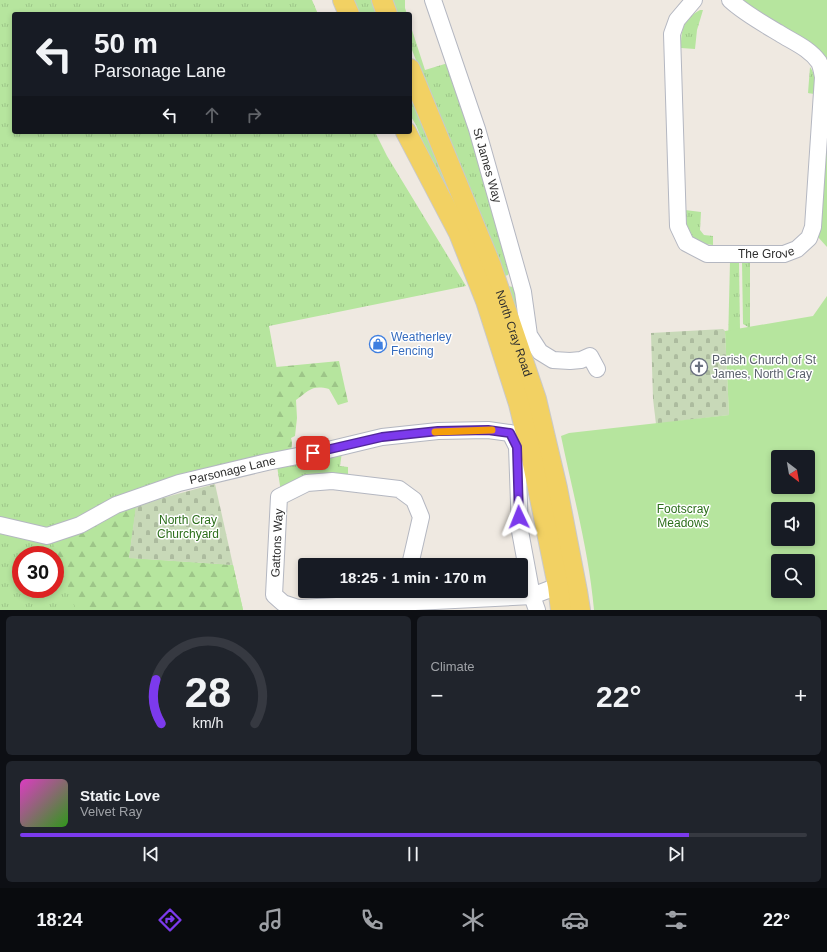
<!DOCTYPE html>
<html lang="en">
<head>
<meta charset="utf-8">
<style>
  body { margin:0; font-family:Arial,sans-serif; background:#20242c; color:#f1f3f6; height:100vh; display:flex; flex-direction:column; font-size:15px; white-space:nowrap }
  * { box-sizing:border-box; margin:0 }
  p { font-size:13px; color:#9ea1a6 }
  .icon { flex:none; width:22px; height:22px; fill:none; stroke:currentColor; stroke-width:2; stroke-linecap:round; stroke-linejoin:round }
  .map { position:relative; height:610px; overflow:hidden }
  .drawer { display:flex; flex-direction:column; gap:6px; padding:6px; background:#0d0f14; flex:1 }
  .drawer>* { flex:none }
  .guide { position:absolute; left:12px; top:12px; width:400px; height:122px; border-radius:4px; box-shadow:0 2px 6px #0003; background:#171b24; color:#f1f3f6; overflow:hidden }
  .needle { width:26px; rotate:149deg }
  .buttons { position:absolute; left:771px; top:450px; display:grid; gap:8px }
  .buttons a { display:grid; place-items:center; width:44px; height:44px; border-radius:4px; background:#171b24; box-shadow:0 2px 6px #0003; font-size:20px }
  .speed { position:absolute; left:12px; top:546px; display:flex; gap:8px; font-size:20px; font-weight:700; text-align:center }
  .speed>* { display:grid; place-content:center; width:52px; height:52px; border-radius:50%; background:#171b24; box-shadow:0 2px 6px #0003; line-height:1 }
  .speed .limit { border:6px solid #d22; background:#fff; color:#111 }
  .pin { position:absolute; display:grid; place-items:center; width:34px; height:34px; color:#fff; margin:-17px; border-radius:8px; box-shadow:0 2px 6px #0006 }
  .me { position:absolute; width:44px; margin:-22px; rotate:358deg; stroke-linejoin:round; filter:drop-shadow(0 0 3px #0008) }
  .turn { display:flex; align-items:center; gap:14px; height:84px; padding:0 16px; font-size:18px }
  .turn .icon { width:52px; height:52px; stroke-width:2.5 }
  .turn b { display:block; font-size:28px; line-height:34px }
  .lanes { display:flex; align-items:center; height:38px; padding:0 16px; background:#0003; justify-content:center; gap:20px; direction:ltr }
  .lanes .off { opacity:.35 }
  .big { font-size:30px; font-weight:800; line-height:1.1 }
  .drawer .widget { flex:1; display:flex; flex-direction:column; justify-content:center; gap:6px; min-width:0; padding:0 14px; border-radius:6px; background:#20242c }
  .drawer .dial { align-items:center; gap:0 }
  .dial svg { height:104px; overflow:visible; fill:none; stroke:#363941; stroke-width:7; stroke-linecap:round; text-anchor:middle }
  .dial text { fill:#f1f3f6; stroke:none }
  .song { display:flex; align-items:center; gap:12px }
  .cover { width:48px; height:48px; border-radius:6px; background:linear-gradient(135deg,hsl(310 70% 55%),hsl(110 70% 35%)) }
  .played { height:4px; border-radius:2px; background:linear-gradient(90deg,#7c3aed 85%,#363941 85%) }
  .keys { display:flex; justify-content:space-around; direction:ltr }
  .heat { display:flex; justify-content:space-between; align-items:center; font-size:22px; direction:ltr }
  .drawer .tiles { flex:1; display:grid; gap:6px; grid-template-columns:1fr 1fr }
  .widget:last-child { grid-column:span 2 }
  .trip { position:absolute; left:298px; top:558px; width:230px; height:40px; border-radius:4px; background:#171b24; box-shadow:0 2px 6px #0003; font-weight:800; line-height:40px; text-align:center }
  .menu { display:flex; height:64px; justify-content:space-around; align-items:center; background:#090b0e; color:#9ea1a6 }
  .menu .icon { width:28px; height:28px }
  .menu .current { color:#7c3aed }
  .menu b { font-size:18px; color:#f1f3f6 }
  .map>svg:first-child { display:block }
  .grass { fill:url(#grass-tufts); fill-rule:evenodd }
  .forest { fill:url(#forest-firs) }
  .cemetery { fill:url(#cemetery-stones) }
  .park { fill:#b6e59e; fill-rule:evenodd }
  .lines { fill:none; stroke-linecap:round; stroke-linejoin:round }
  .minor-casing { stroke:#b4b7c1; stroke-width:18 }
  .major-casing { stroke:#c9c9c9; stroke-width:22 }
  .minor { stroke:#fff; stroke-width:16 }
  .major { stroke:#f2d163; stroke-width:20 }
  .route-casing { stroke:#51269a; stroke-width:10 }
  .route { stroke:#7c3aed; stroke-width:7 }
  .slow { stroke:#f59e0b; stroke-width:7 }
  .labels { text-anchor:middle; dominant-baseline:central; stroke-width:3; stroke-linejoin:round; paint-order:stroke }
  .street-label { font-size:12px; fill:#2e2e2e; stroke:#fff }
  .shop-label { font-size:12px; fill:#366cbe; stroke:#fff; text-anchor:start }
  .worship-label { font-size:12px; fill:#5b616d; stroke:#fff; text-anchor:start }
  .park-label { font-size:12px; fill:#2c6e1b; stroke:#fff }
</style>
</head>
<body>
<div class="map">
<svg width="827" height="610" viewBox="0 0 827 610">
  <defs>
    <pattern id="grass-tufts" width="24" height="20" patternUnits="userSpaceOnUse"><rect width="24" height="20" fill="#b6e59e"/><path d="M3 7l-1-3M5 7V3M7 7l1-3M15 17l-1-3M17 17v-4M19 17l1-3" fill="none" stroke="#9dc588"/></pattern>
    <pattern id="forest-firs" width="22" height="20" patternUnits="userSpaceOnUse"><rect width="22" height="20" fill="#b6e59e"/><path d="M5 1l3.5 6h-7zM16 11l3.5 6h-7z" fill="#9dc588"/></pattern>
    <pattern id="cemetery-stones" width="16" height="16" patternUnits="userSpaceOnUse"><rect width="16" height="16" fill="#c8d9b8"/><path d="M2 7V4a2 2 0 0 1 4 0v3zM10 15v-3a2 2 0 0 1 4 0v3z" fill="#acbb9e"/></pattern>
  </defs>
  <rect width="100%" height="100%" fill="#efe9e1"/>
  <g class="grass">
    <path d="M0,0H312L318,14H14V132H375L387,156L466,286L269,326L280,386L289,455L139,488L129,558L233,565L243,610H0ZM21,555H55V589H21Z"/>
    <polygon points="350,0 375,0 380,14 357,14"/>
    <polygon points="392,0 405,0 405,8 407,14 398,14"/>
    <path d="M700,10H703L697,30L695,49L681,48C681,30 683,19 700,10Z"/>
    <polygon points="410,24 425,70 448,63 511,268 508,275 502,277 410,45"/>
    <path d="M810,67C816,75 815,84 814,94L808,93Z"/>
    <polygon points="410,85 495,296 433,169 416,125 410,115"/>
    <path d="M685,210L701,212L700,230L704,235L713,236V245C690,243 686,231 685,210Z"/>
    <polygon points="730,261 739,262 740,330 728,344"/>
    <polygon points="742,262 750,262 750,328 743,324"/>
    <polygon points="507,286 513,287 518,293 523,332"/>
    <polygon points="342,452 340,466 348,467 348,480 281,492 277,466"/>
  </g>
  <g class="forest">
    <path d="M339,361L348,402L338,405L329,389C312,385 310,390 296,400L297,418L295,436L291,438L292,442L291,456L248,464L274,445L278,423L271,366L276,367Z"/>
    <polygon points="136,505 129,558 233,565 243,610 76,610 53,543"/>
  </g>
  <g class="cemetery">
    <polygon points="723,329 725,331 729,415 656,424 653,399 651,333"/>
    <polygon points="215,484 233,565 129,558 136,505"/>
  </g>
  <g class="park">
    <polygon points="738,0 827,0 827,69"/>
    <polygon points="827,105 827,247 818,237"/>
    <path d="M827,296V610H594C589,552 573,494 561,436L569,433L729,415L725,331L813,316ZM778,457H808V487H778ZM778,509H808V539H778ZM778,561H808V591H778Z"/>
  </g>
  <g class="lines">
    <g class="minor-casing">
      <g id="minor">
        <path id="s1" d="M433,0L477,129L523,292L529,335L540,352L553,360L570,361L581,360L590,356L597,369"/>
        <path id="s2" d="M694,0L677,20L672,34L678,226L686,243L707,254H784L797,249L809,238L813,227L823,77C822,72 821,66 819,62C809,48 793,42 779,33C762,23 744,13 730,0"/>
        <path id="s3" d="M0,525L47,536L80,525L116,505L179,483L267,462L328,450L382,437L438,431L488,430L510,433L517,447L520,531L532,596L537,610"/>
        <polyline points="410,565 421,517 414,500 399,489 332,481 307,483 279,497 274,595 283,603 298,608 532,596 558,586"/>
      </g>
    </g>
    <g class="major-casing">
      <g id="major">
        <polyline points="343,0 349,14"/>
        <polyline points="382,0 387,14"/>
        <path id="s4" d="M410,69L491,266L536,399L557,488L577,591L580,610"/>
        <polyline points="406,132 459,233 486,301 519,404 531,454 558,586 561,610"/>
      </g>
    </g>
    <use href="#minor" class="minor"/>
    <use href="#major" class="major"/>
  </g>
  <g class="lines">
    <g class="route-casing">
      <polyline id="route" points="313,453 382,437 438,431 488,430 510,433 517,447 519,517"/>
    </g>
    <use href="#route" class="route"/>
    <polyline class="slow" points="435,432 492,430"/>
  </g>
  <defs>
    <g id="shop-ring" transform="scale(0.9)"><circle r="9.5" fill="#fff" stroke="#3f7fe0" stroke-width="1.5"/><path d="M-5-2.5h2.3a2.7 3.5 0 0 1 5.4 0H5L5.5 6h-11ZM-1.5-2.5h3a1.5 2.3 0 0 0-3 0Z" fill="#3f7fe0"/></g>
    <g id="church-ring" transform="scale(0.9)"><circle r="9.5" fill="#fff" stroke="#6b7280" stroke-width="1.5"/><path d="M-1.2-6h2.4v3.5h3.3v2.4h-3.3V6h-2.4V-.1h-3.3v-2.4h3.3Z" fill="#6b7280"/></g>
  </defs>
  <g fill-rule="evenodd">
    <use href="#shop-ring" x="378" y="344"/>
    <use href="#church-ring" x="699" y="367"/>
  </g>
  <g class="labels">
    <g class="street-label">
      <text stroke="none"><textPath href="#s1" startOffset="174">St James Way</textPath></text>
      <text stroke="none"><textPath href="#s2" startOffset="335">The Grove</textPath></text>
      <text stroke="none"><textPath href="#s4" startOffset="284">North Cray Road</textPath></text>
      <text stroke="none"><textPath href="#s3" startOffset="246">Parsonage Lane</textPath></text>
      <text transform="translate(277 543) rotate(-87)">Gattons Way</text>
    </g>
    <g class="shop-label">
      <text x="391" y="337">Weatherley<tspan x="391" dy="14">Fencing</tspan></text>
    </g>
    <g class="worship-label">
      <text x="712" y="360">Parish Church of St<tspan x="712" dy="14">James, North Cray</tspan></text>
    </g>
    <g class="park-label">
      <text x="683" y="509">Footscray<tspan x="683" dy="14">Meadows</tspan></text>
      <text x="188" y="520">North Cray<tspan x="188" dy="14">Churchyard</tspan></text>
    </g>
  </g>
</svg>
<div class="buttons">
<a><svg class="needle" viewBox="-14 -14 28 28"><path d="M0-13l5 13h-10z" fill="#e53935"/><path d="M0 13l5-13h-10z" fill="#9ea1a6"/></svg></a>
<a><svg class="icon" aria-label="sound" viewBox="0 0 24 24"><path d="M4 9h4l5-4v14l-5-4H4zM17 9q2 3 0 6"/></svg></a>
<a><svg class="icon" aria-label="search" viewBox="0 0 24 24"><circle cx="10" cy="10" r="6"/><path d="M15 15l6 6"/></svg></a>
</div>
<div class="speed"><div class="limit">30</div></div>
<div class="pin" style="left:313px;top:453px;background:#d93025"><svg class="icon" aria-label="arrive" viewBox="0 0 24 24"><path d="M6 21V4h12l-3 4 3 4H6"/></svg></div>
<svg class="me" style="left:519px;top:517px" viewBox="-20 -20 40 40"><path d="M0-17L14 15 0 8-14 15z" fill="#7c3aed" stroke="#fff" stroke-width="4"/></svg>
<div class="trip">18:25 · 1 min · 170 m</div>
<div class="guide">
<div class="turn"><svg class="icon" aria-label="left" viewBox="0 0 24 24"><path d="M17 20v-9H6M10 6l-5 5 5 5"/></svg><div><b>50 m</b>Parsonage Lane</div></div>
<div class="lanes"><svg class="icon" aria-label="left" viewBox="0 0 24 24"><path d="M17 20v-9H6M10 6l-5 5 5 5"/></svg><svg class="icon off" aria-label="ahead" viewBox="0 0 24 24"><path d="M12 20V5M6 11l6-6 6 6"/></svg><svg class="icon off" aria-label="right" viewBox="0 0 24 24"><path d="M7 20v-9h11M14 6l5 5-5 5"/></svg></div>
</div>
</div>
<section class="drawer">
<div class="tiles">
<div class="widget dial"><svg viewBox="0 0 100 80">
<path d="M14 69A42 42 0 1 1 86 69"/>
<path d="M14 69A42 42 0 0 1 10 35" stroke="#7c3aed"/>
<text x="50" y="56" font-size="32" font-weight="700">28</text>
<text x="50" y="72" font-size="11">km/h</text>
</svg></div>
<div class="widget"><p>Climate</p>
<div class="heat"><a>−</a><b class="big">22°</b><a>+</a></div>
</div>
<div class="widget">
<div class="song"><i class="cover"></i><div><b>Static Love</b><p>Velvet Ray</p></div></div>
<div class="played"></div>
<div class="keys"><svg class="icon" aria-label="previous" viewBox="0 0 24 24"><path d="M18 5L8 12l10 7zM5 5v14"/></svg><svg class="icon" aria-label="pause" viewBox="0 0 24 24"><path d="M8 5v14M16 5v14"/></svg><svg class="icon" aria-label="next" viewBox="0 0 24 24"><path d="M6 5l10 7-10 7zM19 5v14"/></svg></div>
</div>
</div>
</section>
<nav class="menu">
<b>18:24</b>
<svg class="icon current" aria-label="directions" viewBox="0 0 24 24"><path d="M12 3l9 9-9 9-9-9zM9 14v-3h6M13 9l2 2-2 2"/></svg>
<svg class="icon" aria-label="music" viewBox="0 0 24 24"><path d="M9 18V5l10-2v13"/><circle cx="6" cy="18" r="3"/><circle cx="16" cy="16" r="3"/></svg>
<svg class="icon" aria-label="phone" viewBox="0 0 24 24"><path d="M5 4h4l2 5-3 2q2 4 5 5l2-3 5 2v4C11 20 4 13 5 4z"/></svg>
<svg class="icon" aria-label="climate" viewBox="0 0 24 24"><path d="M12 3v18M4 7l16 10M4 17L20 7"/></svg>
<svg class="icon" aria-label="car" viewBox="0 0 24 24"><path d="M5 17H2v-5l4-1 3-4h7l3 4 3 1v5h-3M9 17h6M6 11h13"/><circle cx="7" cy="17" r="2"/><circle cx="17" cy="17" r="2"/></svg>
<svg class="icon" aria-label="filters" viewBox="0 0 24 24"><path d="M4 7h16M4 17h16"/><circle cx="9" cy="7" r="2"/><circle cx="15" cy="17" r="2"/></svg>
<b>22°</b>
</nav>
</body>
</html>
